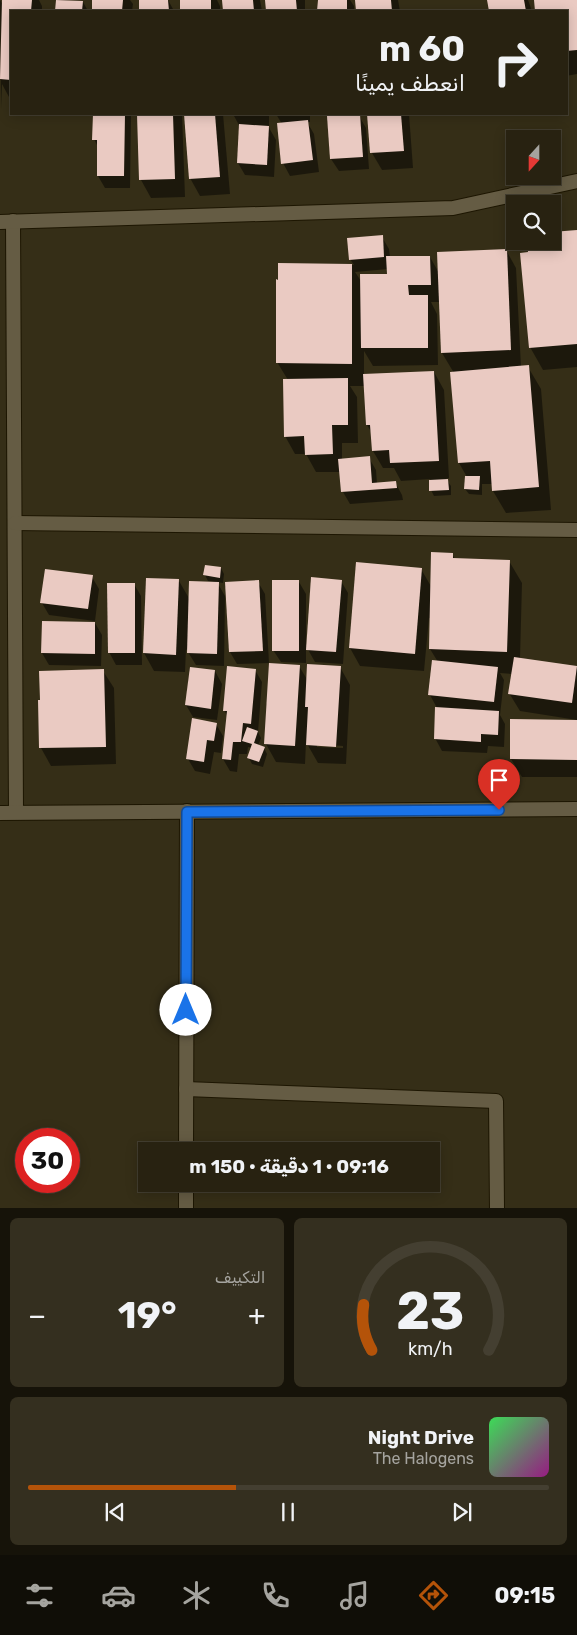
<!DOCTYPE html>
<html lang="ar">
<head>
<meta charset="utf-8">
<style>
  body { margin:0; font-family:Rubik,"Noto Naskh Arabic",sans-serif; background:#342f1f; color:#f1f3f6; direction:rtl; height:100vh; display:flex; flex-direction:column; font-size:19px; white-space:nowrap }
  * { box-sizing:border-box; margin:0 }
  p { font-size:16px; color:#a5a49f }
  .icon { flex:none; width:28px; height:28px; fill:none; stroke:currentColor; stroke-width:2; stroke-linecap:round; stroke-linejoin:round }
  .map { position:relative; height:1208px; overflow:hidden; direction:ltr }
  .drawer { display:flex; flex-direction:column; gap:10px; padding:10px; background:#161309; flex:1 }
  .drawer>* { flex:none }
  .banner { position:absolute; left:10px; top:10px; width:558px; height:105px; border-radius:0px; box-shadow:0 2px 12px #0003,0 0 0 1px #443f31; direction:rtl; background:#282211; color:#f1f3f6; overflow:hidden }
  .needle { width:32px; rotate:201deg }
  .tools { position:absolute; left:506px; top:130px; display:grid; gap:10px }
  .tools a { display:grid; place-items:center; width:55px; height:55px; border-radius:0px; background:#282211; box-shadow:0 2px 12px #0003,0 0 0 1px #443f31; font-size:25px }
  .speed { position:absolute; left:15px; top:1128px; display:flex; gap:10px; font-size:25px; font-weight:700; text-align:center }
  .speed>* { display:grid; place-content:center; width:65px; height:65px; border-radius:50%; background:#282211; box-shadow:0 2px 12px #0003,0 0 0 1px #443f31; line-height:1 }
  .speed .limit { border:8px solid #d22; background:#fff; color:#111 }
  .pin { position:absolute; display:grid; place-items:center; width:42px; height:42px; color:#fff; margin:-51px -21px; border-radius:50% 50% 50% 0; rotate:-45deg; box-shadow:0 0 5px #0007 }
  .pin .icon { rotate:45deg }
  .me { position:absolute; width:55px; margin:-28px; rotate:0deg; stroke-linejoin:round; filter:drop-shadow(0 0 4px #0008) }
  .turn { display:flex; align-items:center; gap:18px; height:105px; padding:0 20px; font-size:22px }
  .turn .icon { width:65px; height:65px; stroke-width:2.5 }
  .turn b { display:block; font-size:35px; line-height:42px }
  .big { font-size:38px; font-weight:700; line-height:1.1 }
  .drawer .widget { flex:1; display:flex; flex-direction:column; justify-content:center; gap:8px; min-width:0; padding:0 18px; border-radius:8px; background:#342f1f }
  .drawer .dial { align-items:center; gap:0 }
  .dial svg { height:130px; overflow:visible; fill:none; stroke:#443f31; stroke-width:7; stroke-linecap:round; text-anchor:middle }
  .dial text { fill:#f1f3f6; stroke:none }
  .song { display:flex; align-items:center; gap:15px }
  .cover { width:60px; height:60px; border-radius:8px; background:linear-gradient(135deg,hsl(130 70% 55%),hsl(310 70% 35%)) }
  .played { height:5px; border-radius:2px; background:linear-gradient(90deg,#b45309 40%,#443f31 40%) }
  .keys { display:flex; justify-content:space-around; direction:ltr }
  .heat { display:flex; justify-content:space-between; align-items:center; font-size:28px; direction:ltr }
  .drawer .tiles { flex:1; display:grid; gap:10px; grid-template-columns:1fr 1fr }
  .widget:last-child { grid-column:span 2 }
  .trip { position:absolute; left:138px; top:1142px; width:302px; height:50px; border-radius:0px; background:#282211; box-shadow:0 2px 12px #0003,0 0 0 1px #443f31; font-weight:700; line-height:50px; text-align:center; direction:rtl }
  .menu { display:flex; height:80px; justify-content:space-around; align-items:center; background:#100e07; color:#a5a49f }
  .menu .icon { width:35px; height:35px }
  .menu .active { color:#b45309 }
  .menu b { font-size:22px; color:#f1f3f6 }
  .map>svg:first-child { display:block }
  .shadow { fill:#0007; fill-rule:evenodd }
  .building { fill:#eacac2 }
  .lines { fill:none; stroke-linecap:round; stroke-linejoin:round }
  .minor-casing { stroke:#1d1602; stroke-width:16 }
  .tertiary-casing { stroke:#1d1602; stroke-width:16 }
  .minor { stroke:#655c44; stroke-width:14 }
  .tertiary { stroke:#655c44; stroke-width:14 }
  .route-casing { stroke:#114b97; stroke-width:12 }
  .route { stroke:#1a73e8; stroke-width:9 }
</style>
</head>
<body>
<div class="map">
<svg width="577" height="1208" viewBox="0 0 577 1208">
  <rect width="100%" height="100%" fill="#352e17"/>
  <g class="shadow">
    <polygon points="0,0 3,5 3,0 39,0 42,6 42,11 11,11 11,97 9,97 2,84 1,109"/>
    <polygon points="57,0 83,2 88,11 56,11"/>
    <polygon points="93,0 130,0 133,4 132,11 93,11"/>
    <polygon points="140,0 168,0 174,11 141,11"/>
    <polygon points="181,0 217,0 220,6 220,11 181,11"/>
    <polygon points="223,0 260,0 262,11 224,11"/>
    <polygon points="266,0 305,0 305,11 267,11"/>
    <polygon points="319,0 350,0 354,6 354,11 319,11"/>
    <polygon points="356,0 398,0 400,11 357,11"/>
    <polygon points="488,0 528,0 532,11 490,11"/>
    <polygon points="535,0 577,0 577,74 566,76 566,11 537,11"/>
    <polygon points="94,114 131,114 130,188 105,188 98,176 98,147 94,139"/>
    <polygon points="138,114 182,114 185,197 151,198 141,180"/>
    <polygon points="185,114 223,114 230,194 200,196 190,178"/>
    <polygon points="233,114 269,114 269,126 268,126 276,140 274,177 245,175 238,163 240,127"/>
    <polygon points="276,114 310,114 310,122 307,122 314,134 319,172 290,176 283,163 282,124"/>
    <polygon points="326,114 358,114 366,128 369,169 339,171 331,159 329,118"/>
    <polygon points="369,114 409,114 413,168 382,170 372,153"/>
    <polygon points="577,231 577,367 543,370 530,347 529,253"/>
    <path d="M382,237L389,249L390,257H430L439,273L506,250L516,268L521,367H528L541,389L551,510L506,513L493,491V484H482V495L469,494L465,489L467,477L459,463L454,373L442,353L440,302H431L437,314L438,365L373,366L364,351V375L434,372L444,390L449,478L446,479L451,486V495L434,496L431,490L430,479L401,481L394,468H383L373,451L372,433L367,425L365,386H350L357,397L358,443H342V460L369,458L376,470L377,484L395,482L402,495L403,500L350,504L343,492L341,472H316L306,454H295L285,436L288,380L277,362L279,264L354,265L350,259ZM388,269V275L361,281L355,272Z"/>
    <polygon points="452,554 455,559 509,561 522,583 520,659 577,667 577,720 520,711 509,693 512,674 500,673 504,680 500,715 505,724 504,747 488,746 487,753 442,751 435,738 437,708 430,695 438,662 430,649 431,618 429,618 424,671 360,666 350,648 421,569 432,588"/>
    <polygon points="221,568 224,574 223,583 217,582 225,596 224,666 196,665 186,649 185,672 154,671 144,653 179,581 190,600 214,583 214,582 208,581 205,575"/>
    <polygon points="92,577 99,589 95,621 49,615 42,603"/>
    <polygon points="341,581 348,593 343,664 315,662 306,646 308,646"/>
    <polygon points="258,582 265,594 269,663 237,664 230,652 227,583"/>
    <polygon points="299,582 306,594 306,663 281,662 273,650"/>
    <polygon points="134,584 141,596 142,665 116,665 109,652"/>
    <polygon points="95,623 102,635 101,666 49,665 42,653"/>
    <path d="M270,664L299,666L308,681L340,667L350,685L346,764L318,763L306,742L305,764L276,762L266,744ZM317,744L343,746V748L317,747Z"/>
    <polygon points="255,670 262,682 258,732 261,738 258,746 264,748 267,754 263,767 252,764 249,758 252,748 248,747 247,754 239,754 237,772 230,771 223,759 228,717 224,710"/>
    <polygon points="103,671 114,688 116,764 51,766 41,748 41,701"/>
    <polygon points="215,671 222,684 217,720 193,717 186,705"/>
    <polygon points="577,721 577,777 522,777 511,759"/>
    <polygon points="216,724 223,736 221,753 214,752 210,774 195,771 188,759"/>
  </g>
  <g class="building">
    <polygon points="2,0 32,0 31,11 11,11 11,80 0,79"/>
    <polygon points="56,0 83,1 82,11 55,11"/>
    <polygon points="92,0 123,0 122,11 92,11"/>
    <polygon points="139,0 168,0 169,11 139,11"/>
    <rect x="180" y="0" width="31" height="11"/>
    <polygon points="222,0 253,0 254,11 223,11"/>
    <polygon points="265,0 296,0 297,11 266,11"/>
    <polygon points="318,0 347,0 347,11 317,11"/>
    <polygon points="355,0 391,0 392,11 356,11"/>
    <polygon points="487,0 524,0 526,11 489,11"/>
    <polygon points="534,0 577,0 577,50 566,51 566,11 535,11"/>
    <polygon points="93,114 125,114 124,176 97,176 97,140 92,140"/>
    <polygon points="137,114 173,114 175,179 139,180"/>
    <polygon points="184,114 215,114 220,177 189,179"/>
    <polygon points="360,114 363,157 330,159 327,116"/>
    <polygon points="367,114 401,114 404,151 370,153"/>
    <polygon points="308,120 313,160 281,164 277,123"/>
    <polygon points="239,124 269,126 267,165 237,163"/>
    <polygon points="577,230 577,344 529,348 520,253 528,252 527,241 552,241 552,232"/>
    <polygon points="383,235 384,257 349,260 347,238"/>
    <polygon points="507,249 511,350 441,353 437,252"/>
    <polygon points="386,256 430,256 431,285 408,285 409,295 428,295 428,348 361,348 360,274 387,274"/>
    <polygon points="278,263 352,264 352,364 276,363 276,279 278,280"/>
    <polygon points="529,365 539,487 492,491 490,461 458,463 450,372"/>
    <polygon points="434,371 439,461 390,463 389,450 372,451 370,425 366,425 363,374"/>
    <polygon points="348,378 348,425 332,425 333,454 305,455 304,436 284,437 283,379"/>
    <polygon points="370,456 372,483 396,481 397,488 341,492 338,459"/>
    <polygon points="465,476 480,476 479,490 464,489"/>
    <polygon points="448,479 449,490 429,491 429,480"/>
    <polygon points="431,552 453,553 453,558 510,560 507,652 429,649"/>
    <polygon points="356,562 422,568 415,654 349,648"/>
    <polygon points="205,565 221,567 220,578 203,575"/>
    <polygon points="45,569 93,575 88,609 40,603"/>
    <polygon points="311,577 342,580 336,652 306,650"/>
    <polygon points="146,578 179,579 176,655 143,653"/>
    <polygon points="259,580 263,651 229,652 225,582"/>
    <rect x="272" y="580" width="27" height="71"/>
    <polygon points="189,581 219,582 217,654 187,653"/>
    <polygon points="107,583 135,583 135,653 108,653"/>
    <polygon points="42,621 95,622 95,654 41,653"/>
    <polygon points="514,657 577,666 572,703 508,694"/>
    <polygon points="432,660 498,667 494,702 428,695"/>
    <polygon points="269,663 300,665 295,746 264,744"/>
    <polygon points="307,664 341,666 336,747 306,745 308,707 305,707"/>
    <polygon points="227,666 256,669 251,724 243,723 241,742 233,742 231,760 222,759 227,711 223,711"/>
    <polygon points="190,667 215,670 211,709 185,705"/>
    <polygon points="104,669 106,747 39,748 38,700 40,700 39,671"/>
    <polygon points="435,707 499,711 498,735 481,734 481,742 434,739"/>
    <polygon points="192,718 217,723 214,741 207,740 204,762 186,759"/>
    <polygon points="510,719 577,720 577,760 510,759"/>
    <polygon points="247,727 258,731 254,743 265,747 259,762 247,758 252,744 242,741"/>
  </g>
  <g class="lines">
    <g class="minor-casing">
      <g id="minor">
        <polyline points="13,221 16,812"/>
        <polyline points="0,222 453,208 577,181"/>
        <polyline points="15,523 577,530"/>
        <polyline points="186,1089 496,1101 497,1208"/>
        <polyline points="186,1151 187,811"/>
        <polyline points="186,1208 186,1184"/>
      </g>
    </g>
    <g class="tertiary-casing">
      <polyline id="tertiary" points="0,813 577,809"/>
    </g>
    <use href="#minor" class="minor"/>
    <use href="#tertiary" class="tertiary"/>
  </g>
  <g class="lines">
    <g class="route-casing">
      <polyline id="route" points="186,1010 187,812 499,810"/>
    </g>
    <use href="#route" class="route"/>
  </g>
</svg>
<div class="tools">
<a><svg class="needle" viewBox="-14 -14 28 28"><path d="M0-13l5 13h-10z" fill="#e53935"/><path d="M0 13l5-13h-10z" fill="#a5a49f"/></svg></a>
<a><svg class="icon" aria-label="search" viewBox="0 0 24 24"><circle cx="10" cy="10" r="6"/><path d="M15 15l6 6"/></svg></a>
</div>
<div class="speed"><div class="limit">30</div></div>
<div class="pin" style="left:499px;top:810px;background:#d93025"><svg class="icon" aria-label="arrive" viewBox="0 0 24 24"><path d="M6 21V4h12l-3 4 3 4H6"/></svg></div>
<svg class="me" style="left:186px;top:1010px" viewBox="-20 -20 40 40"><circle r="19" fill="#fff"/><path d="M0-13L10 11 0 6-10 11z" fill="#1a73e8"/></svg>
<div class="trip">09:16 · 1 دقيقة · 150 m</div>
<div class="banner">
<div class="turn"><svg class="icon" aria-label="right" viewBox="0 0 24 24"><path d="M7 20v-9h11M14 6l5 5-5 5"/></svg><div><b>60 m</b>انعطف يمينًا</div></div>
</div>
</div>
<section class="drawer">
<div class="tiles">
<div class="widget dial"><svg viewBox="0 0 100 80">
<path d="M14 69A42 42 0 1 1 86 69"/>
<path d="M14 69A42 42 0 0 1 9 41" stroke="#b45309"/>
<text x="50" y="56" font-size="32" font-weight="700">23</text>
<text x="50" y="72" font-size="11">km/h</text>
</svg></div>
<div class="widget"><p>التكييف</p>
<div class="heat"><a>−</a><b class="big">19°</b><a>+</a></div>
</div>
<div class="widget">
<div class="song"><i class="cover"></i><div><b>Night Drive</b><p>The Halogens</p></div></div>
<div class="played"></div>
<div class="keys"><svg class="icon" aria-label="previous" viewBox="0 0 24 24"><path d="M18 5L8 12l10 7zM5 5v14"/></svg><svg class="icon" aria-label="pause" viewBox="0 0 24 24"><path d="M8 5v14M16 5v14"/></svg><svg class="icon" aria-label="next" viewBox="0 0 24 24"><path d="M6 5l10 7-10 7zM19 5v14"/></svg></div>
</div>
</div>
</section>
<nav class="menu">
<b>09:15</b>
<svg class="icon active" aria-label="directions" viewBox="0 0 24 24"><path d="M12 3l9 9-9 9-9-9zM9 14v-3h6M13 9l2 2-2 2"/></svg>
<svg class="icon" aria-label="music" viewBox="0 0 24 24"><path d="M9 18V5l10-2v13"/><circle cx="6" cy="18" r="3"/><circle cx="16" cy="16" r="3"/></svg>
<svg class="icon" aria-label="phone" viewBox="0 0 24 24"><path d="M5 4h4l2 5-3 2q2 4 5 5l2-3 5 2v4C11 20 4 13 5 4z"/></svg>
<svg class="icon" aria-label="climate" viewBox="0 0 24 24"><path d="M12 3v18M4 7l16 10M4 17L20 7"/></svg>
<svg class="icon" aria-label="car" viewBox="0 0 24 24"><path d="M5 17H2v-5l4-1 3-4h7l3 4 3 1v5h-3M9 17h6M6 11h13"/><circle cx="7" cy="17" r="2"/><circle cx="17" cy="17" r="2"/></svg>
<svg class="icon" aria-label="filters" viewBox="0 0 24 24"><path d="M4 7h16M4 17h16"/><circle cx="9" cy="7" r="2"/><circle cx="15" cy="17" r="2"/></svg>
</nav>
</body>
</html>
